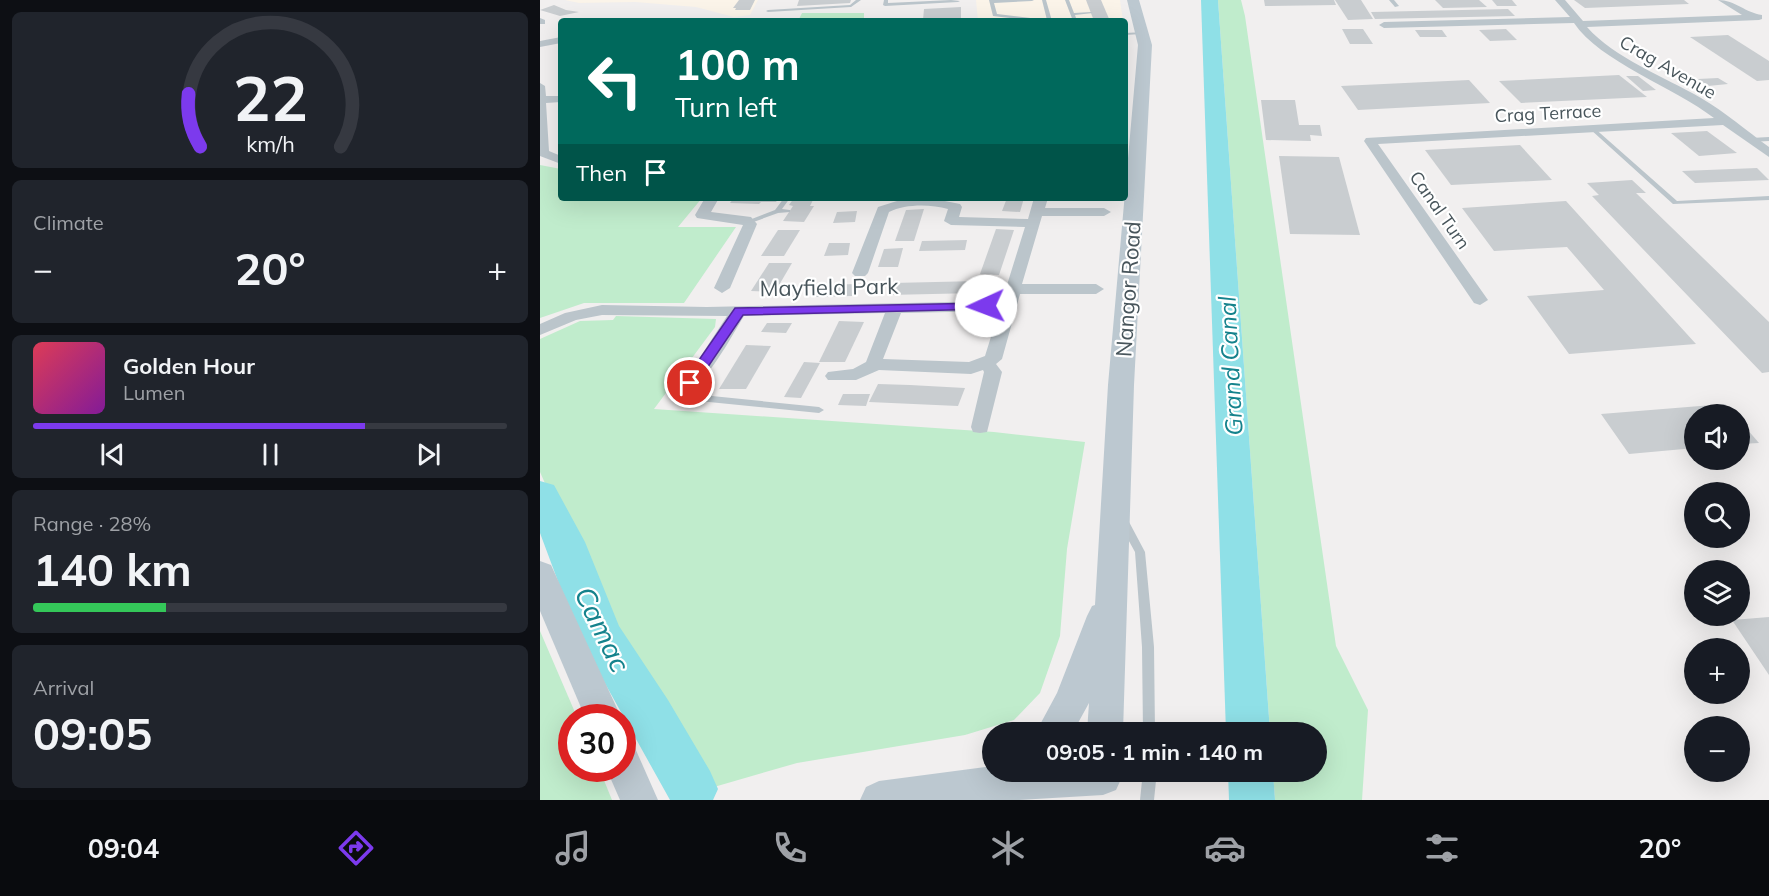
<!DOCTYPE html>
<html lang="en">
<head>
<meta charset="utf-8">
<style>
  body { margin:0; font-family:Mulish,sans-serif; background:#20242c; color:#f1f3f6; height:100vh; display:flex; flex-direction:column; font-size:22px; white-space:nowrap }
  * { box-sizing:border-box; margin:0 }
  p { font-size:20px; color:#9ea1a6 }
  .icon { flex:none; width:33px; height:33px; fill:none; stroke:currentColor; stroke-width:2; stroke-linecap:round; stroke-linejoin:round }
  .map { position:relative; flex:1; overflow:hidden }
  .side { display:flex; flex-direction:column; gap:12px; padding:12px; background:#0d0f14; width:540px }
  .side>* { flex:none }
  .hud { position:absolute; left:18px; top:18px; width:570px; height:183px; border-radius:6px; box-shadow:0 6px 24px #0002; background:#00695c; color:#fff; overflow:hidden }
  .fabs { position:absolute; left:1144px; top:404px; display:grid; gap:12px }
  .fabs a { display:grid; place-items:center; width:66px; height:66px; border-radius:50%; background:#171b24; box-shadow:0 6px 24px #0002; font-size:30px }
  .speed { position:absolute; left:18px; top:704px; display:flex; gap:12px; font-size:30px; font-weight:700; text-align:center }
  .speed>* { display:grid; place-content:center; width:78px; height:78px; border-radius:50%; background:#171b24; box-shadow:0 6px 24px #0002; line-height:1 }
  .speed .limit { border:9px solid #d22; background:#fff; color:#111 }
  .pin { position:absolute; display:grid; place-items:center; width:51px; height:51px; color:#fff; margin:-26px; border:3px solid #fff; border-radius:50%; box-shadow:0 2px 6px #0007 }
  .me { position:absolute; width:66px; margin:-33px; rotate:268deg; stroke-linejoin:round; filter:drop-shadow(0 0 4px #0008) }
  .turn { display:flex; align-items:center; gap:21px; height:126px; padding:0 18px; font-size:27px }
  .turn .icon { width:78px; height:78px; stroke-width:2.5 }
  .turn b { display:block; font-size:42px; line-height:51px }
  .then { display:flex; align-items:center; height:57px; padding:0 18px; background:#0003; gap:12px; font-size:22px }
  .big { font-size:45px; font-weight:700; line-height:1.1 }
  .side .card { flex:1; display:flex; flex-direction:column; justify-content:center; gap:9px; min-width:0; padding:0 21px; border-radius:9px; background:#20242c }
  .side .dial { align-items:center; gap:0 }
  .dial svg { height:156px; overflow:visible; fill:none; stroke:#363941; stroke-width:7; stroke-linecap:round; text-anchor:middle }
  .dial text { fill:#f1f3f6; stroke:none }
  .song { display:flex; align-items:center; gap:18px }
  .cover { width:72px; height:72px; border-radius:9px; background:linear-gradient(135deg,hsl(350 70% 55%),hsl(290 70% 35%)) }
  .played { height:6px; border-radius:3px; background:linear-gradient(90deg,#7c3aed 70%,#363941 70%) }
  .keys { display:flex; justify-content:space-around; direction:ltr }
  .heat { display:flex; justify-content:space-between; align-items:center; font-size:33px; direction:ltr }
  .charge { height:9px; border-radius:4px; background:linear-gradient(90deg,#34c759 28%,#363941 0) }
  .trip { position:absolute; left:442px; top:722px; width:345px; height:60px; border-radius:30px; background:#171b24; box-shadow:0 6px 24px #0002; font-weight:700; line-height:60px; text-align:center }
  .tabs { display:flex; height:96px; justify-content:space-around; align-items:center; background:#090b0e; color:#9ea1a6 }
  .tabs .icon { width:42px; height:42px }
  .tabs .on { color:#7c3aed }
  .tabs b { font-size:27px; color:#f1f3f6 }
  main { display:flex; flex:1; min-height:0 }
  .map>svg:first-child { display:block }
  .commercial { fill:#fbf4e9 }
  .green { fill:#c0eccc }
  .water { fill:#8fe0e7 }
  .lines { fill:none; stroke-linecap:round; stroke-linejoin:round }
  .river { fill:#8fe0e7; fill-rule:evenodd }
  .building { fill:#c9cdd0 }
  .lane { fill:#bbc5cb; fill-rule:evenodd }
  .street { fill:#bbc5cb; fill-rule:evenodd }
  .secondary { fill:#bcc8d0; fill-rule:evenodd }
  .route { fill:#7c3aed; stroke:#51269a; stroke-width:1.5 }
  .labels { text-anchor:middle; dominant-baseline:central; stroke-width:4.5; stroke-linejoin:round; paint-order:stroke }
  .far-street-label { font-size:18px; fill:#48555b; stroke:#fff }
  .street-label { font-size:22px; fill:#48555b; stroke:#fff }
  .water-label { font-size:24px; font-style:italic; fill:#14828c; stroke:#fff }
  .near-water-label { font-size:28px; font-style:italic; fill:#14828c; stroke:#fff }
</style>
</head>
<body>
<main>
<section class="side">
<div class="card dial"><svg viewBox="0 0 100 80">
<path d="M14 69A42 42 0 1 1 86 69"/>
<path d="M14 69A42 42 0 0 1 8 42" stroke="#7c3aed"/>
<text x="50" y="56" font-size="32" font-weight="700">22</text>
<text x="50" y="72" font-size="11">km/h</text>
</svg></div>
<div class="card"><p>Climate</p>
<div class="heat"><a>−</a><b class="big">20°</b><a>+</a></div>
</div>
<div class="card">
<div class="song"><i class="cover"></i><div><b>Golden Hour</b><p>Lumen</p></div></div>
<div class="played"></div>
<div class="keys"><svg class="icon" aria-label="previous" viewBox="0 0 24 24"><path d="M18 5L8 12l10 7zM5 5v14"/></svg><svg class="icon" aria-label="pause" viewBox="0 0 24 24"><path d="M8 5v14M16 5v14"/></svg><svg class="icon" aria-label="next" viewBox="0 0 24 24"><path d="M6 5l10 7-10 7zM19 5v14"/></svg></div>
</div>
<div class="card"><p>Range · 28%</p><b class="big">140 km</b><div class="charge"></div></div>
<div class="card"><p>Arrival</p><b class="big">09:05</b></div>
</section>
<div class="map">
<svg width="1229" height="800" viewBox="0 0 1229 800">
  <rect width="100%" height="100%" fill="#f1efef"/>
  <g class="commercial">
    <polygon points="25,0 218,0 210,15 194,17 156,7 95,2 39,3"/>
    <polygon points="436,0 580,0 583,21 438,21"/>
  </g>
  <g class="green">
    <polygon points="678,0 701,0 705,16 796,646 828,710 822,800 735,800 733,771 777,771 777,732 730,732"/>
    <polygon points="262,13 324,13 324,21 235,21 259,19"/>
    <polygon points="0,165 21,169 21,198 162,198 138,227 196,227 144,303 44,303 0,318"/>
    <polygon points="76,316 176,319 175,327 114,409 454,432 545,442 527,549 520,636 500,693 474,720 425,735 257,763 174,787 112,691 79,651 0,472 0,339 40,321 73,320"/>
    <polygon points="0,631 37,717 32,717 32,768 59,768 72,800 0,800"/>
  </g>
  <g class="water">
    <polygon points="661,0 678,0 730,732 686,732"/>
    <polygon points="688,771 733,771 735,800 689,800"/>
  </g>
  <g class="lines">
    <polygon class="river" points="0,481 14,485 45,542 79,626 128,700 170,771 178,789 173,800 130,800 38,635 0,533"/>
  </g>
  <g class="building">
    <polygon points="199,0 215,0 210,10 195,10 196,8 193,8"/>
    <polygon points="259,0 311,0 310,3 257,6"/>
    <polygon points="546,0 561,0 570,21 554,21"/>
    <polygon points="724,0 794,0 796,5 725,6"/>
    <polygon points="795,0 821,0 833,19 808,20"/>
    <polygon points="895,0 939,0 947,7 903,8"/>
    <polygon points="952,0 972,0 977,6 957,6"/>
    <polygon points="1034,0 1144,0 1149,4 1045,8"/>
    <polygon points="14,5 26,10 39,12 20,16 0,10"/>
    <polygon points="421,7 421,18 383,20 384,9"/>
    <polygon points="968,9 975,16 835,19 831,12"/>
    <polygon points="802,29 823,29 833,44 810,44"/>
    <polygon points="966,29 977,40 950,41 939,30"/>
    <polygon points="875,30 902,30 907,37 880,37"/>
    <polygon points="1188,35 1229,61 1229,80 1217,81 1150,37"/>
    <polygon points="1079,75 1107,97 981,103 959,81"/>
    <polygon points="1086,76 1098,76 1116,90 1103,91"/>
    <polygon points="1178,78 1188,84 1168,86 1158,79"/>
    <polygon points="929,80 950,103 818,110 801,86"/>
    <polygon points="721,100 755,100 759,125 780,125 782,136 770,135 771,141 726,140"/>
    <polygon points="1167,131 1197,153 1159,156 1131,133"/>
    <polygon points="980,145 1012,180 911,185 885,150"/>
    <polygon points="739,156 799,157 820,235 750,234"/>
    <polygon points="1217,168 1229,180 1155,183 1142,171"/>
    <polygon points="1092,180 1106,193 1096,193 1229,322 1229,372 1222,373 1052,196 1059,195 1047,183"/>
    <polygon points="194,198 239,198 236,202 221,202 219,204 190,203"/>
    <polygon points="254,198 274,198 270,206 274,206 264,222 243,221 253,206 249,205"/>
    <polygon points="467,198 484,198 480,212 462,211"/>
    <polygon points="1026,201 1105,288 1156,344 1029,354 987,296 1064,290 1027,247 954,251 922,208"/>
    <polygon points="384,209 374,241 355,241 366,210"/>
    <polygon points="317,211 315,222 293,223 297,212"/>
    <polygon points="456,229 474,230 459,275 440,274"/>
    <polygon points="238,230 260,230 244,256 221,256"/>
    <polygon points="427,240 425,250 379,251 382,241"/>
    <polygon points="289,243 310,243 308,255 284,256"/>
    <polygon points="363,248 358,267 338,267 344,249"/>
    <polygon points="229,263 252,263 235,292 211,291"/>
    <polygon points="439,281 437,293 348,295 352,283"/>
    <polygon points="317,284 312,296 276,297 280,285"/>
    <polygon points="299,321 324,322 305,362 279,362"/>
    <polygon points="227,323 252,323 246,333 221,332"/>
    <polygon points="206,345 231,346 206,389 179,389"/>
    <polygon points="264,362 280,363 261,398 244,397"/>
    <polygon points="338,384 370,385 425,388 418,406 329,402"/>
    <polygon points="303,394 330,394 326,406 298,405"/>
    <polygon points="1185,404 1194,414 1155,414 1155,448 1089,454 1061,414"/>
    <polygon points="1200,421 1219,443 1200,444"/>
    <polygon points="1229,617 1229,675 1192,620"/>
  </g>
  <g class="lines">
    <g class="lane">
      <polygon points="316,0 321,0 311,7 228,12 226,11 228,10 310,5"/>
      <polygon points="344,0 348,0 348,3 411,0 420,1 418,2 345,6 343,5"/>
      <polygon points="449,0 494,0 492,1 454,3 457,14 507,20 502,0 506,0 512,21 495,21 453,16"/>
      <polygon points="525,0 529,0 534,13 551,12 553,13 535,15 537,21 533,21"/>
      <polygon points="849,0 854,0 859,6 855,7"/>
      <polygon points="604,32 604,34 602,34 585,35 585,33"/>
      <polygon points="1052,126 1137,201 1229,196 1229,200 1133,204 1050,129 1049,128"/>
      <polygon points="1229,137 1229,141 1211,142 1208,140 1211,138"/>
      <polygon points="244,198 250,198 242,209 250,210 250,212 238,213 208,224 204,222 235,210"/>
      <polygon points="142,385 145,386 152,394 279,407 284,410 279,413 149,400 146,399 138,388"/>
      <polygon points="584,519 588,520 605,552 614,647 615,732 603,732 602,647 595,552 579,523 580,520"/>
      <polygon points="603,771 617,771 614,800 600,800"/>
    </g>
    <g class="street">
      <path d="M1015,0H1025L1043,21L1202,15L1178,0C1195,0 1206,13 1222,15V19L1219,20L1047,27C1074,58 1125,77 1161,98C1185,112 1207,131 1229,147V157L1183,125L838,144L948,300L940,305L934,303L824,141L826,138L1174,118C1135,88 1059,61 1034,23L844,28L839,25L844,22L1030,17Z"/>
      <polygon points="0,18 5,20 5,24 0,24"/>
      <polygon points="21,37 21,43 0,47 0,41"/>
      <polygon points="0,83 5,86 6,96 21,96 21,102 6,103 9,151 21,156 21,164 0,156"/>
      <polygon points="165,198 179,198 171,212 211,217 217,224 190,288 182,293 174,288 203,225 157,218 155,215"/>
      <path d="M390,198L420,204L422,207L419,217L488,219L494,198H508L505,208H564L571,212L564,216H502L482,284H556L564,289L556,294H480L462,359L456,364L462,372L447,432L440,433L433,432L431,427L444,372L443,370L431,374L339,370L316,380H288L285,376L288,372L313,369L326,362L345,313L204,316C192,335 160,399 136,392L133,388L151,371L187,316L62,315L36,320L0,335V324L25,313L62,305L167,307L462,301L485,227L411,225L404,221L408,209C390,204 365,204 349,212L328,273L325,276H315L312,273L338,207L357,201ZM459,311L445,356L429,362L343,359L361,313Z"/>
    </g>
    <g class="secondary">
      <polygon points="587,0 599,0 612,45 594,385 583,732 547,732 549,703 533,732 496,732 517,693 547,616 552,606 555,605 568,385 598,45"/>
      <polygon points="0,561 11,565 81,717 45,717 0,611"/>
      <polygon points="82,743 95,748 118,800 80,800 66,768 82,768"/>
      <polygon points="453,766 453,771 579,771 582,777 576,790 563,795 479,800 320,800 326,787 339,781"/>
    </g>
  </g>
  <polygon class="route" points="446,303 452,306 450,309 203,315 155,386 145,386 143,383 195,308"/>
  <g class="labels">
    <g class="far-street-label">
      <text transform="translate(1128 67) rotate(30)">Crag Avenue</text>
      <text transform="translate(1008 113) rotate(-3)">Crag Terrace</text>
      <text transform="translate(900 210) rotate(55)">Canal Turn</text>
    </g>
    <g class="street-label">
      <text transform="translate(289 287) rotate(-1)">Mayfield Park</text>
      <text transform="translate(588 289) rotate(-86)">Nangor Road</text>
    </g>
    <g class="water-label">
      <text transform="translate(690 366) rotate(-93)">Grand Canal</text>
    </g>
    <g class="near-water-label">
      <text transform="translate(63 629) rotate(64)">Camac</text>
    </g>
  </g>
</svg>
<div class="fabs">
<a><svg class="icon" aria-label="sound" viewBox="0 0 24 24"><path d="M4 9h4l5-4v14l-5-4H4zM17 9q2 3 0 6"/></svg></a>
<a><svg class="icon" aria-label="search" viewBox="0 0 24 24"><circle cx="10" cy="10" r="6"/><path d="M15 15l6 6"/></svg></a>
<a><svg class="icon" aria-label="layers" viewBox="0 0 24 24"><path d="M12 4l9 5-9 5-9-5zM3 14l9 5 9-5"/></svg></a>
<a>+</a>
<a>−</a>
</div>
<div class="speed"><div class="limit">30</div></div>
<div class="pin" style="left:150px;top:383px;background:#d93025"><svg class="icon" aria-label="arrive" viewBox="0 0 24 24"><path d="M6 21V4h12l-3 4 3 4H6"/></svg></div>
<svg class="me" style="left:446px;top:306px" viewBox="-20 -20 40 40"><circle r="19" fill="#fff"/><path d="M0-13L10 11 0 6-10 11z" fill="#7c3aed"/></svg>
<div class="trip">09:05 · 1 min · 140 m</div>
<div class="hud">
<div class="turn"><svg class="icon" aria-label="left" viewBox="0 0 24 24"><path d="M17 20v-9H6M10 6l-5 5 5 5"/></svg><div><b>100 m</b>Turn left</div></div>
<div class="then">Then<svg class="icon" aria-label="arrive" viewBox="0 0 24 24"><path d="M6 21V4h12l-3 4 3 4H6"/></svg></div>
</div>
</div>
</main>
<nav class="tabs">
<b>09:04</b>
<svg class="icon on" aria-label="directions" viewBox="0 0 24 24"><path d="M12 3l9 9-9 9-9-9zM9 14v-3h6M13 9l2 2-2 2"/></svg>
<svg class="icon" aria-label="music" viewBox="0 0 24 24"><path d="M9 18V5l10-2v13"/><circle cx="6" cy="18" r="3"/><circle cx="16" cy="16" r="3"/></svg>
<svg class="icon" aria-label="phone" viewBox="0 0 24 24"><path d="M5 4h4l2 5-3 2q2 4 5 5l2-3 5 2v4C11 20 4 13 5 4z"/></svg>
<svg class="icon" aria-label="climate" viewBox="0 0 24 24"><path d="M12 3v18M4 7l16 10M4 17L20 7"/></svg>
<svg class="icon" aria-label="car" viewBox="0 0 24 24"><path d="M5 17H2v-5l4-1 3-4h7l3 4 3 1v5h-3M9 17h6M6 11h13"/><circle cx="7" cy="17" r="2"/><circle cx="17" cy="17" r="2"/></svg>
<svg class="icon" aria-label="filters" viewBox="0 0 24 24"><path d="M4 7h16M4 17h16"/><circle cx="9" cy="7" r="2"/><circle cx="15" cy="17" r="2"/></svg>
<b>20°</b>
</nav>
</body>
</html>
